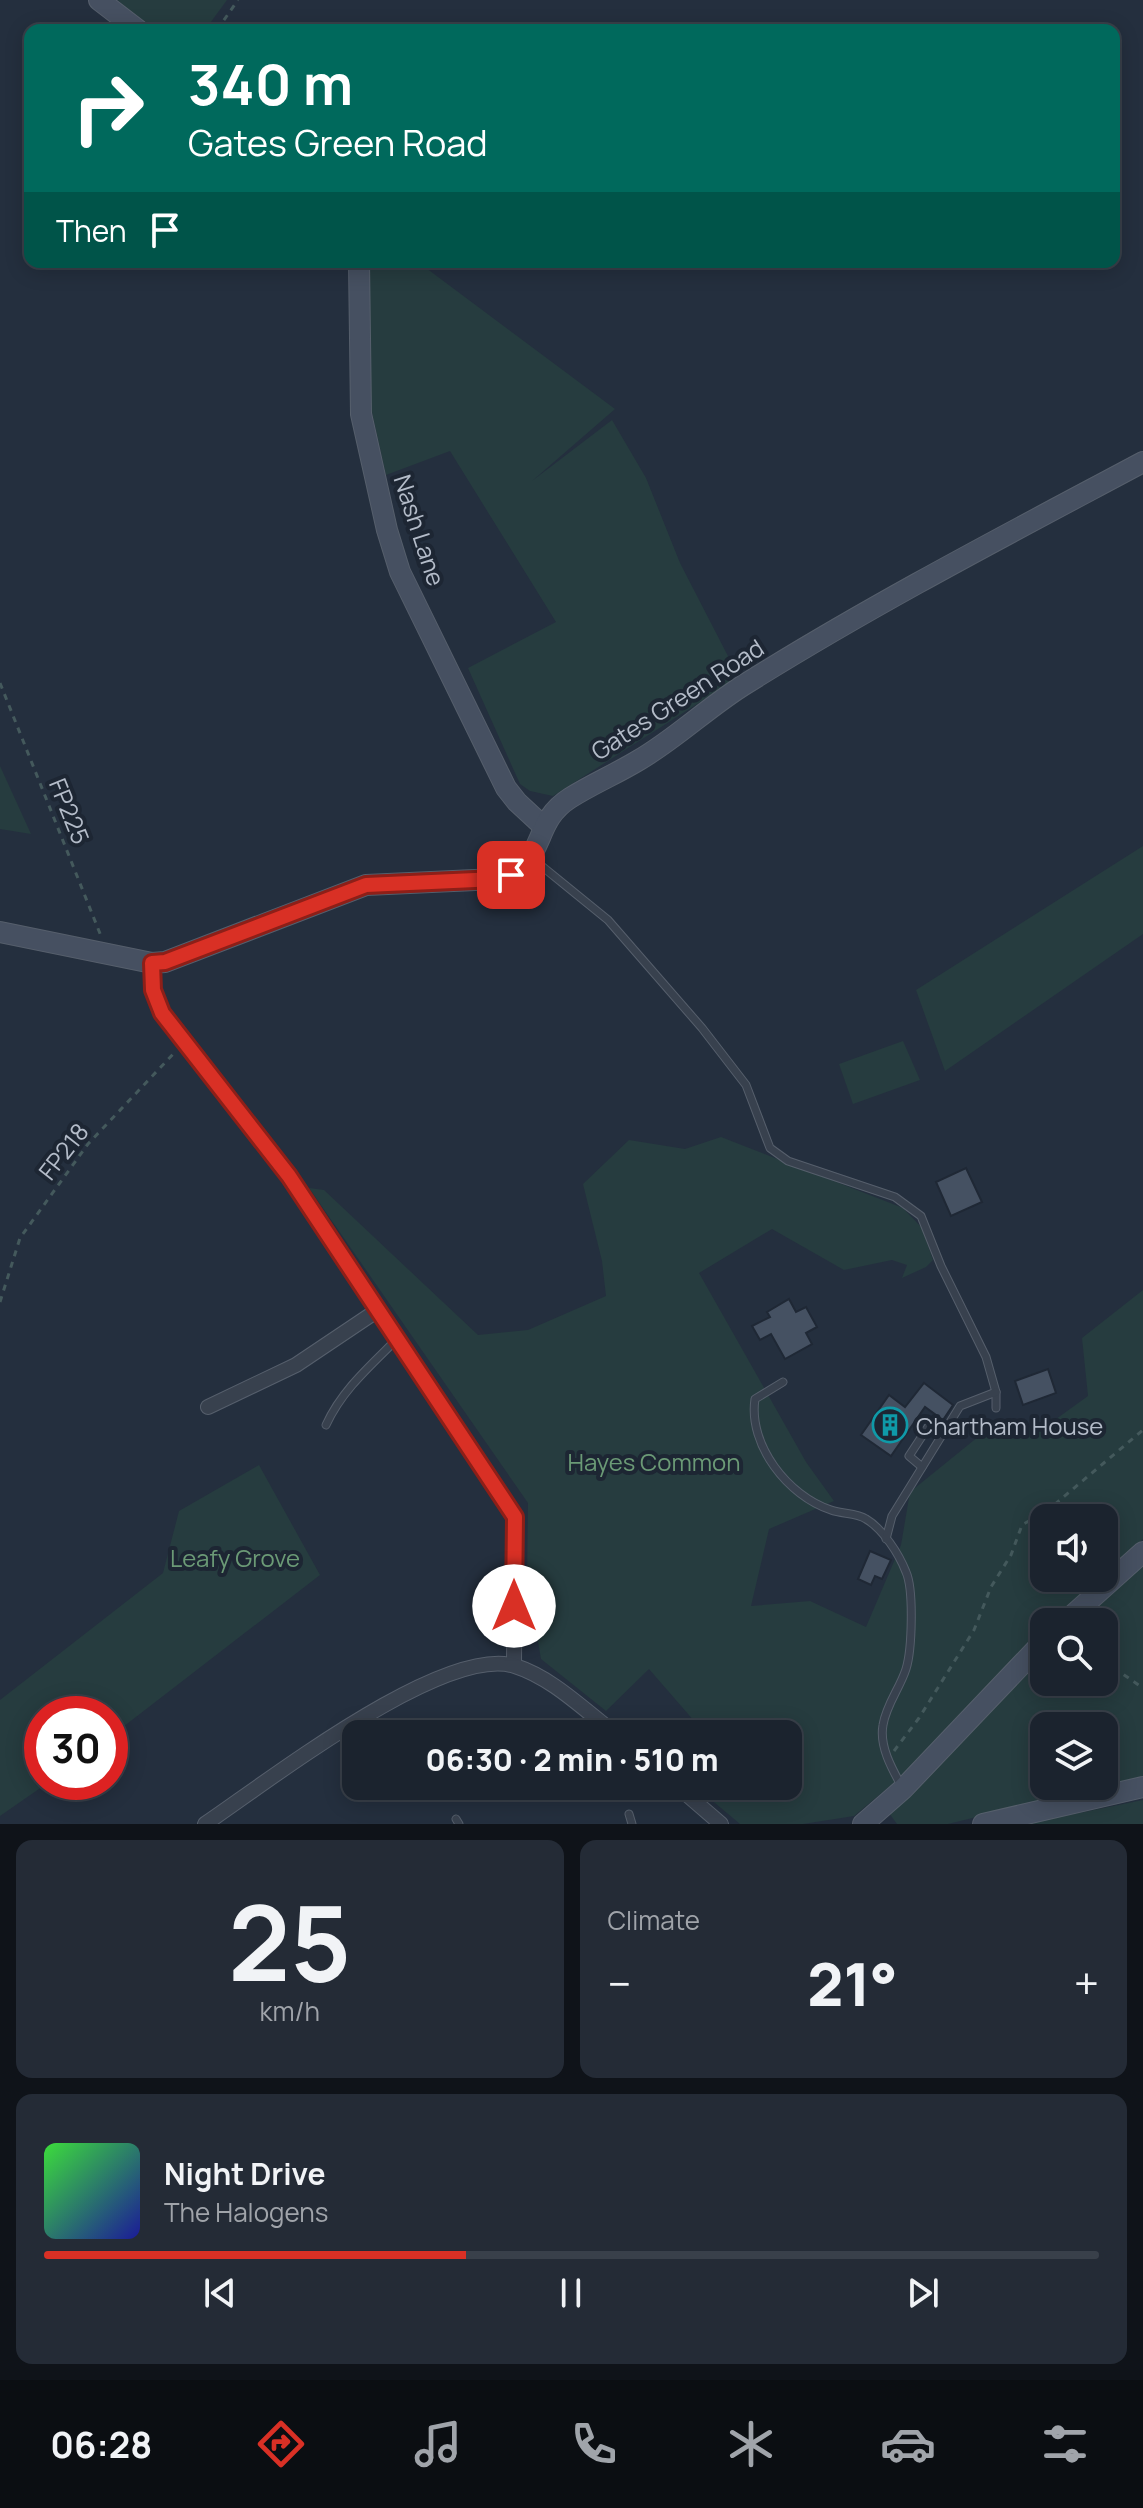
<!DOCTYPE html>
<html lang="en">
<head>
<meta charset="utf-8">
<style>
  body { margin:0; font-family:Manrope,sans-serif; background:#242b36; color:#f1f3f6; height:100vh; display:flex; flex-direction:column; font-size:30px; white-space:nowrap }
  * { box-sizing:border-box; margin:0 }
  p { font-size:26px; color:#a0a4aa }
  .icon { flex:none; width:44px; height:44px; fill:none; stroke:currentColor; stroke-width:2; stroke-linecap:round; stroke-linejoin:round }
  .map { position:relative; height:1824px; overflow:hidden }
  .side { display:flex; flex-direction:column; gap:16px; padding:16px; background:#0f1319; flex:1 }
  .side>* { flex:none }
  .hud { position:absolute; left:24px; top:24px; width:1096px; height:244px; border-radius:16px; box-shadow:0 4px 20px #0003,0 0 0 2px #39404a; background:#00695c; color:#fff; overflow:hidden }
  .tools { position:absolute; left:1030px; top:1504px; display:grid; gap:16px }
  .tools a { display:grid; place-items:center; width:88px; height:88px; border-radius:16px; background:#1b232e; box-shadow:0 4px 20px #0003,0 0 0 2px #39404a; font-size:40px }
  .speed { position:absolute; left:24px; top:1696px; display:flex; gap:16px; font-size:40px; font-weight:700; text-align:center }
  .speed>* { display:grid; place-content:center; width:104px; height:104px; border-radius:50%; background:#1b232e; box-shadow:0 4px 20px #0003,0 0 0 2px #39404a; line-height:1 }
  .speed .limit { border:12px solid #d22; background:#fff; color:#111 }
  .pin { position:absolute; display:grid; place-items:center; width:68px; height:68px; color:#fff; margin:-34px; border-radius:16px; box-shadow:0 4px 12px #0006 }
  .me { position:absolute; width:88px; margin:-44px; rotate:0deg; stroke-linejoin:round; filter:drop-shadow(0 0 6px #0008) }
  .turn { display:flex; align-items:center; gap:28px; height:168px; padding:0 32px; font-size:36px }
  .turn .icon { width:104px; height:104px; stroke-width:2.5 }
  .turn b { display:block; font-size:56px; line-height:68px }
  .then { display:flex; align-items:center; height:76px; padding:0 32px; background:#0003; gap:16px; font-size:30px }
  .big { font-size:60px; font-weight:800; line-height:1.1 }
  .side .widget { flex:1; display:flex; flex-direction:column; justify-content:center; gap:12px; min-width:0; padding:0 28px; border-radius:16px; background:#242b36 }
  .side .dial { align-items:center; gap:0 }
  .dial b { font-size:104px; line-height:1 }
  .song { display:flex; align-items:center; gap:24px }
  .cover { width:96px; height:96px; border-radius:12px; background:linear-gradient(135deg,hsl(120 70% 55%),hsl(240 70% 35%)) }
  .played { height:8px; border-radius:4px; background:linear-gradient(90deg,#d93025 40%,#39404a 40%) }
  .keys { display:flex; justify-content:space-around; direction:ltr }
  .heat { display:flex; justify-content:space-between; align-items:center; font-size:44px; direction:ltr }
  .side .tiles { flex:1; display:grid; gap:16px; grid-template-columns:1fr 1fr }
  .widget:last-child { grid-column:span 2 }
  .trip { position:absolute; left:342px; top:1720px; width:460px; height:80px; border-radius:16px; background:#1b232e; box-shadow:0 4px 20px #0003,0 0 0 2px #39404a; font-weight:800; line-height:80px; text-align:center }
  .tab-bar { display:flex; height:128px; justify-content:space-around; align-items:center; background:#0b0e12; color:#a0a4aa }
  .tab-bar .icon { width:56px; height:56px }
  .tab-bar .current { color:#d93025 }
  .tab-bar b { font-size:36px; color:#f1f3f6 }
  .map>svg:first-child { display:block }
  .green { fill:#263c3f }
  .building { fill:#455162; stroke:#1f2835; stroke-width:2 }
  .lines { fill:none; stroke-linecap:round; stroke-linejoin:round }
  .lane-casing { stroke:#565f6c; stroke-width:9 }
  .street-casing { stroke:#565f6c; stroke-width:16 }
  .secondary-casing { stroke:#565f6c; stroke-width:22 }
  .path { stroke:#44595c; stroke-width:3; stroke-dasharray:6 6; stroke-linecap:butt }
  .lane { stroke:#38414e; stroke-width:7 }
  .street { stroke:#38414e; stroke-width:14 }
  .secondary { stroke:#465061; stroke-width:20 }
  .route-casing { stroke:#8d1f18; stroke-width:20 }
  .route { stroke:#d93025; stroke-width:14 }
  .labels { text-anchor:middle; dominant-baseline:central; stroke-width:8; stroke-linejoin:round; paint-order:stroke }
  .street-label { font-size:24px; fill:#b4bcc9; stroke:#1d2633 }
  .poi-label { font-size:24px; fill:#b4bcc9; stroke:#1d2633; text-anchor:start }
  .park-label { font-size:24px; fill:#6b9a76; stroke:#1d2633 }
</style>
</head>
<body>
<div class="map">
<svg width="1143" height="1824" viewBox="0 0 1143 1824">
  <rect width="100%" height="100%" fill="#242f3e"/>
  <g class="green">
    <polygon points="118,0 227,0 205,30 147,30"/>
    <polygon points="369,262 418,262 615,409 532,481 612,420 646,478 680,563 730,660 730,683 553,796 530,791 520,784 468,668 556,622 450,451 386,475 371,408"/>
    <polygon points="0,766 31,834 0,829"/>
    <polygon points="1143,846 1143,934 945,1071 916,990"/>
    <polygon points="903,1041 920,1080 853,1104 839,1064"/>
    <polygon points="721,1137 903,1208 922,1228 933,1260 926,1267 902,1278 907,1265 892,1260 844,1270 772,1229 699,1273 806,1462 834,1501 769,1529 751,1606 810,1601 866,1627 901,1545 910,1492 989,1428 1045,1427 1088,1396 1082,1338 1143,1290 1143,1539 1104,1573 1104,1518 1044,1518 1044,1578 1099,1578 1050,1622 1044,1622 1044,1627 913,1767 854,1816 803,1824 740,1824 695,1786 788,1786 788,1734 692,1734 695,1722 649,1669 606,1711 541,1659 527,1579 528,1503 309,1188 324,1190 478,1335 528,1330 606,1296 602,1261 583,1184 629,1140 685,1149"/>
    <polygon points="259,1465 320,1575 110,1737 110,1714 42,1714 42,1782 49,1782 0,1816 0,1700 163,1573 179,1511"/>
    <polygon points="1143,1565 1143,1776 1104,1786 1104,1726 1044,1726 1044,1786 1103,1786 948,1824 897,1824 889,1813 1044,1657 1044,1682 1104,1682 1104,1622 1081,1622"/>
    <polygon points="1143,1800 1143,1824 1025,1824"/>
  </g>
  <g class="building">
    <polygon points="966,1168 982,1202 951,1216 936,1182"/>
    <polygon points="789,1299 796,1312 806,1307 817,1327 806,1333 812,1344 785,1359 771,1334 760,1340 752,1326 770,1317 767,1312"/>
    <polygon points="1048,1369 1056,1393 1023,1405 1015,1381"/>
    <polygon points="924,1383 953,1405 943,1420 925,1407 891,1456 861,1435 889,1395 905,1407"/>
    <polygon points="870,1551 891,1560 882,1579 875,1576 871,1585 858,1579"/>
  </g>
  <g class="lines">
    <g class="lane-casing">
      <g id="lane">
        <polyline points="533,859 608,920 702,1028 746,1085 770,1148 788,1161 895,1197 921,1216 941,1266 986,1357 996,1392 996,1408"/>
        <path d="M783,1382L755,1399C748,1445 788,1496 831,1510C842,1514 857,1513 866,1519C883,1529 899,1554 906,1572C914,1590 912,1650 906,1669C900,1688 886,1705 883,1725C879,1746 892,1769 902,1787"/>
        <path d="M326,1425C342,1390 370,1366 397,1339"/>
        <polyline points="922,1467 909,1456 930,1424"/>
        <polyline points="886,1539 892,1516 960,1406 996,1392"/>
        <polyline points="629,1814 632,1824"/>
        <polyline points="456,1819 459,1824"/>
      </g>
    </g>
    <g class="street-casing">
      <g id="street">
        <polyline points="152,963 153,990 162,1013 289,1176 515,1517 514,1665"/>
        <polyline points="208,1407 296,1365 378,1310"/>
        <polyline points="677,1786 721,1824"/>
        <path d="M205,1824C266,1783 444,1644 515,1666C553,1678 585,1711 616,1734"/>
      </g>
    </g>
    <g class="secondary-casing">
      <g id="secondary">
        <polyline points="99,0 138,30"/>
        <polyline points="359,262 361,414 387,530 400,572 506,788 517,802 544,827"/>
        <path d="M0,932L152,963L165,962L366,885L497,879C550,863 529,824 570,798C592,784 616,774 639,760C677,738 709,706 747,683C875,603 1010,533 1143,462"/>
        <polyline points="1065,1622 1143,1552"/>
        <polyline points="863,1824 903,1789 1044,1641"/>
        <polyline points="983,1824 1143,1787"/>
      </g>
    </g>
    <g class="path">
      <polyline points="217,30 238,0"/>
      <polyline points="0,683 101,936"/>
      <polyline points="0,1302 20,1238 88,1144 176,1051"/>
      <polyline points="1104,1661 1143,1688"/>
      <polyline points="894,1751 919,1718 974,1630 991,1587 1011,1555 1022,1525 1048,1510 1143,1430"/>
    </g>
    <use href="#lane" class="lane"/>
    <use href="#street" class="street"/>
    <use href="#secondary" class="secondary"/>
  </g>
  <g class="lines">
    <g class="route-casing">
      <polyline id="route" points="511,875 497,879 366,885 165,962 152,963 153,990 162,1013 289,1176 515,1517 514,1606"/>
    </g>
    <use href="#route" class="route"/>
  </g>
  <defs>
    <g id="building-ring" transform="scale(1.8)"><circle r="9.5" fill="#1d2633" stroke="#0f9aa8" stroke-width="1.5"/><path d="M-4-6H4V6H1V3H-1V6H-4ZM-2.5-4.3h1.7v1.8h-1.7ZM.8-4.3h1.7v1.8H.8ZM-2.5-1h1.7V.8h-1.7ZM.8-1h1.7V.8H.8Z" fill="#0f9aa8"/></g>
  </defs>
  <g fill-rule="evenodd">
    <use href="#building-ring" x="890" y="1425"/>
  </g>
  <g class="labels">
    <g class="street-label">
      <text transform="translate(420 530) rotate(72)">Nash Lane</text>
      <text transform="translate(677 699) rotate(-33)">Gates Green Road</text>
      <text transform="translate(70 811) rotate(68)">FP225</text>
      <text transform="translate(63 1151) rotate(-52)">FP218</text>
    </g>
    <g class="poi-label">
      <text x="916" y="1425">Chartham House</text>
    </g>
    <g class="park-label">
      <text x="654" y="1461">Hayes Common</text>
      <text x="235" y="1557">Leafy Grove</text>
    </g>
  </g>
</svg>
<div class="tools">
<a><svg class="icon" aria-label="sound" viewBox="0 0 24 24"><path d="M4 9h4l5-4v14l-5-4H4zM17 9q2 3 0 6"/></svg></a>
<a><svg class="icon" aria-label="search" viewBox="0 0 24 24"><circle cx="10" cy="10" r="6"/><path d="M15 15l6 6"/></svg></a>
<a><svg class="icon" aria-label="layers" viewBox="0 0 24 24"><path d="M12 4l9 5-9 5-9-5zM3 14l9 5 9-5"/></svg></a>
</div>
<div class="speed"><div class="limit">30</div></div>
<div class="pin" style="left:511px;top:875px;background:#d93025"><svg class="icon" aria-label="arrive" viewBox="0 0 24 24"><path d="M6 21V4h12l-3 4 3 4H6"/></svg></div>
<svg class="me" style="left:514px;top:1606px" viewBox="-20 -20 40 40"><circle r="19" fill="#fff"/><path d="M0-13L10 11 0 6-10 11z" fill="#d93025"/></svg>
<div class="trip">06:30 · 2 min · 510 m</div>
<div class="hud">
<div class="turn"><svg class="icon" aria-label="right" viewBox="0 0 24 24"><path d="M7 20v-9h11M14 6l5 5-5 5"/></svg><div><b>340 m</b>Gates Green Road</div></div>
<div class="then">Then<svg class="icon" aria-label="arrive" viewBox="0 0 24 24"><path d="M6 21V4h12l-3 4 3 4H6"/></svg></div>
</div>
</div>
<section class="side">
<div class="tiles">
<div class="widget dial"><b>25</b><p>km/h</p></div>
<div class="widget"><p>Climate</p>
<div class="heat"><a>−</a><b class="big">21°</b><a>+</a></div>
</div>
<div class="widget">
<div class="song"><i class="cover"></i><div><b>Night Drive</b><p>The Halogens</p></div></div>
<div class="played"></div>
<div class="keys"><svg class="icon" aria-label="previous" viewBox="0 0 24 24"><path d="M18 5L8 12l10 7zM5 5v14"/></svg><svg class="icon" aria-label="pause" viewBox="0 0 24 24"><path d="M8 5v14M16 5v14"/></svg><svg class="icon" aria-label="next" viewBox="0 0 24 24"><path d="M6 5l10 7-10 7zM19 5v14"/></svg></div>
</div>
</div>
</section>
<nav class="tab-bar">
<b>06:28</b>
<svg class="icon current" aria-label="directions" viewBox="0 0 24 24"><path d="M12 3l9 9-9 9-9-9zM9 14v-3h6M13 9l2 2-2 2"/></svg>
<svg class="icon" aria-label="music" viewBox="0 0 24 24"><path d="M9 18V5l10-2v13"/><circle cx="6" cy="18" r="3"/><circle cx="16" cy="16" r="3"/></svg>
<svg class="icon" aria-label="phone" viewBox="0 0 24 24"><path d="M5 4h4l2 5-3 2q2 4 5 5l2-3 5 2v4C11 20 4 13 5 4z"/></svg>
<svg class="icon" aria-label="climate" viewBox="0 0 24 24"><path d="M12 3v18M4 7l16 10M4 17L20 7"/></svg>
<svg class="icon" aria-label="car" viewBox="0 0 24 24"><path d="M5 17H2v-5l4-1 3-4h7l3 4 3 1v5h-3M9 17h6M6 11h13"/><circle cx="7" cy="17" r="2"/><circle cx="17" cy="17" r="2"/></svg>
<svg class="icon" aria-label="filters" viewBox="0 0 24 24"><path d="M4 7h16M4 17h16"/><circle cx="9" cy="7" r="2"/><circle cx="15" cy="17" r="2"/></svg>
</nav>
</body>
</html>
